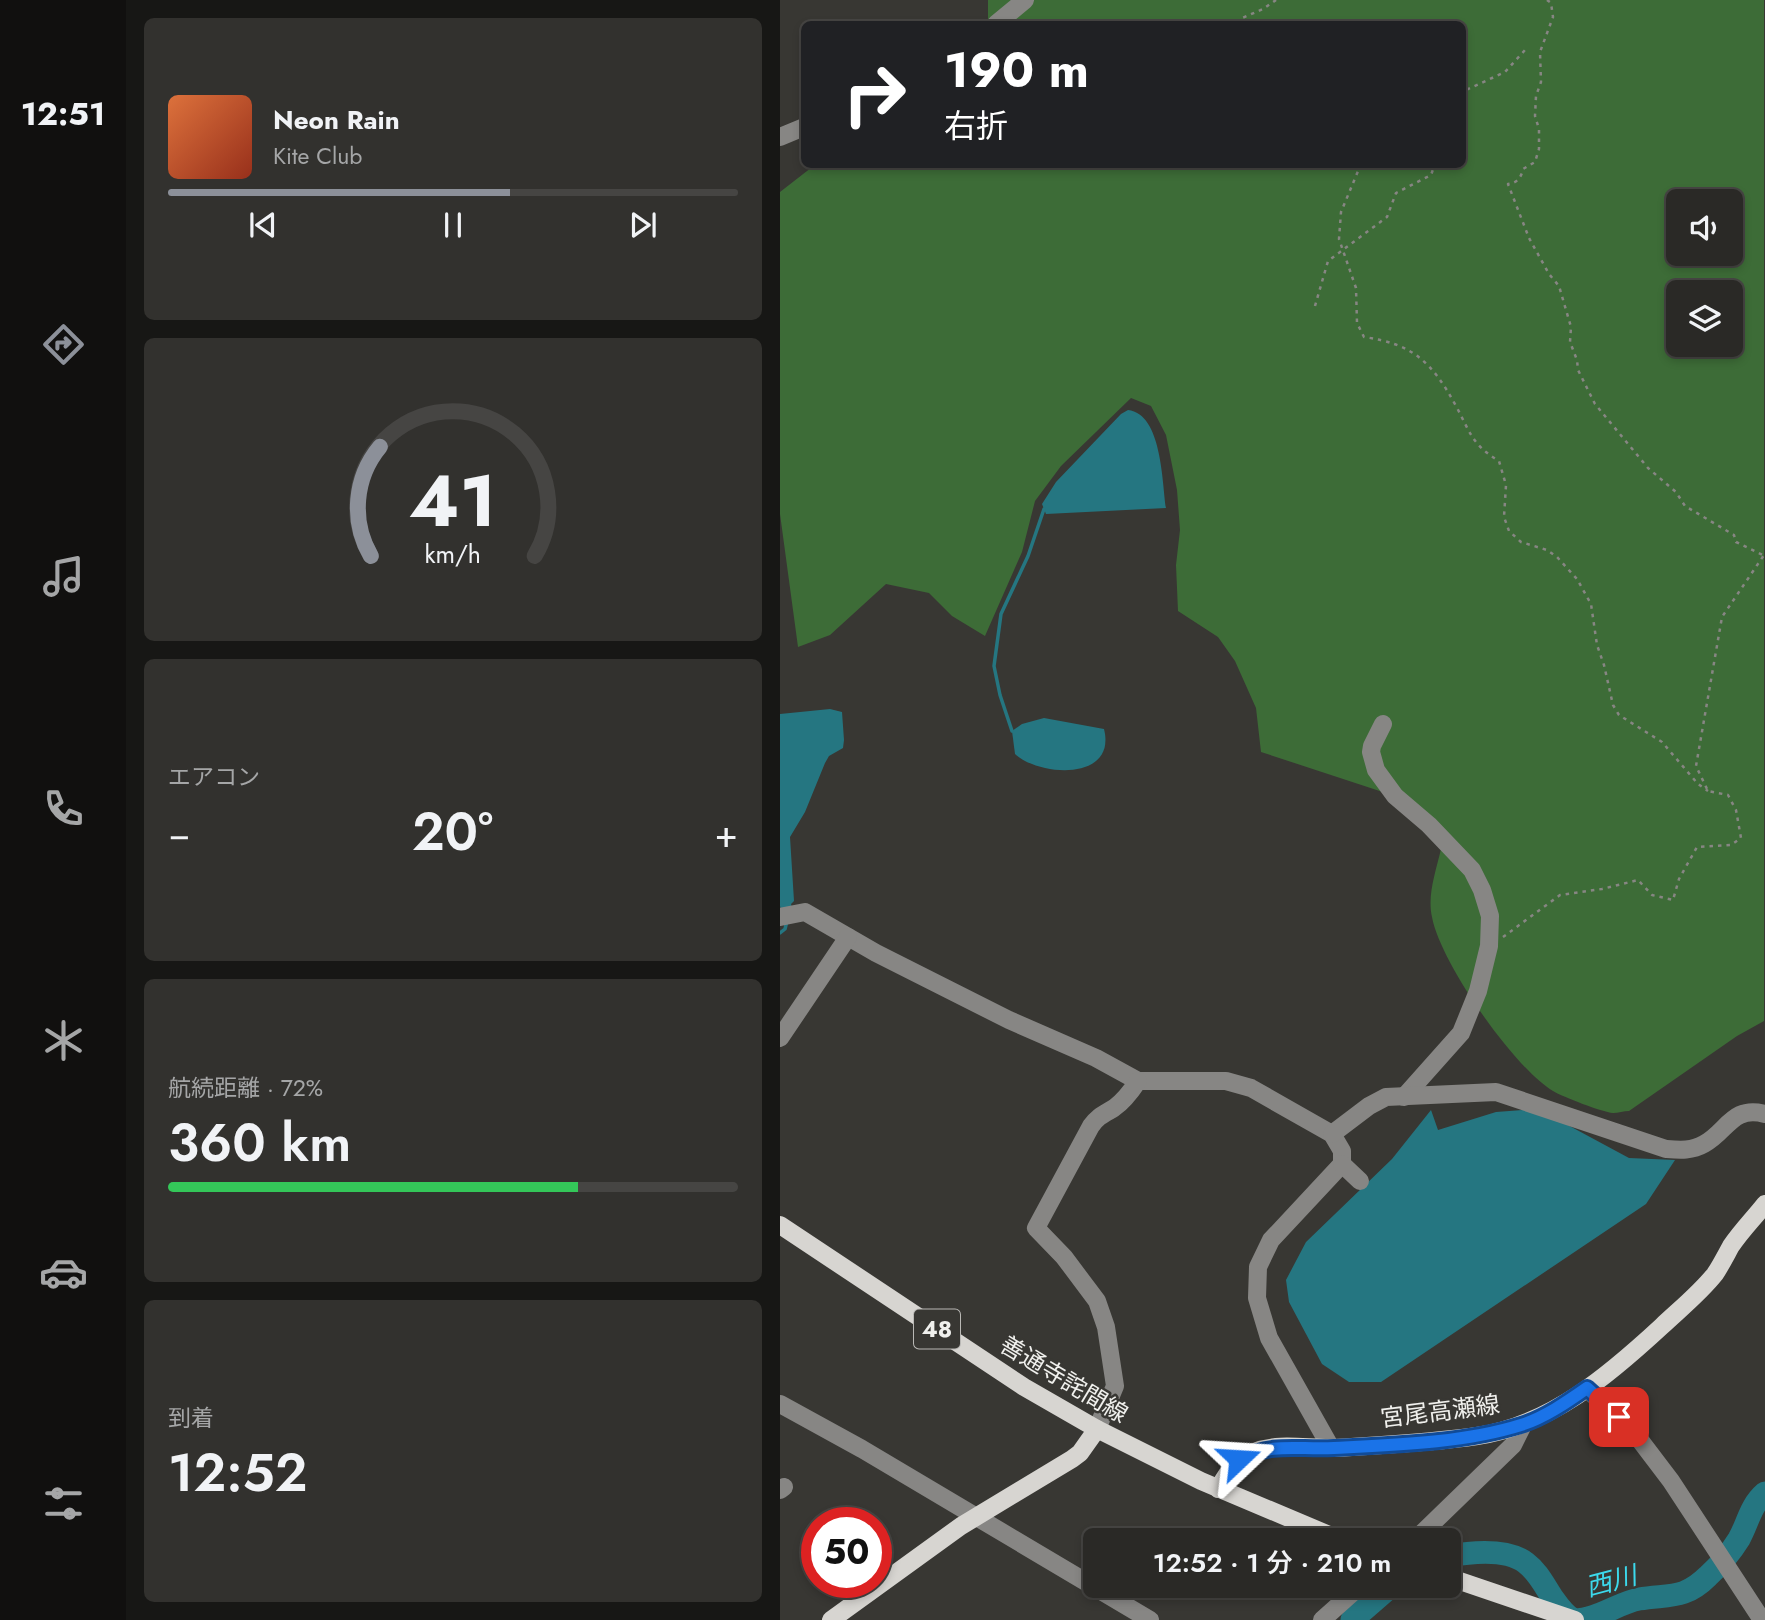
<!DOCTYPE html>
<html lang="ja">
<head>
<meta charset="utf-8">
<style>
  body { margin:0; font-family:Jost,"Noto Sans JP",sans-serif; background:#32312e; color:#f1f3f6; height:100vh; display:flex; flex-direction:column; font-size:26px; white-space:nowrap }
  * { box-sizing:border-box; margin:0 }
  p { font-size:23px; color:#a5a6a7 }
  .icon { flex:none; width:38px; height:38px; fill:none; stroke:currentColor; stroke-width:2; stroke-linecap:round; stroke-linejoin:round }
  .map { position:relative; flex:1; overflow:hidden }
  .side { display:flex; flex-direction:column; gap:18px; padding:18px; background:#171715; width:654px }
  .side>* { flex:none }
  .guide { position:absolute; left:21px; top:21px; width:665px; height:147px; border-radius:10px; box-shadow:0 4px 10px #0003,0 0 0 2px #464543; background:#202124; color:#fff; overflow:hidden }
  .controls { position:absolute; left:886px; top:189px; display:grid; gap:14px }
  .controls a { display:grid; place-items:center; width:77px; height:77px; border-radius:10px; background:#2a2926; box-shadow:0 4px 10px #0003,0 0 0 2px #464543; font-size:35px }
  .speed { position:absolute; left:21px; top:1507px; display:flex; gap:14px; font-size:35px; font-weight:700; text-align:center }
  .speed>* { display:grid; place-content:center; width:91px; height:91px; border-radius:50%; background:#2a2926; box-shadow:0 4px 10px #0003,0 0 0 2px #464543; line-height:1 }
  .speed .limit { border:10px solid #d22; background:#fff; color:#111 }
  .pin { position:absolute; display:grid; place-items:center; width:60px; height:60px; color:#fff; margin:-30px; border-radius:14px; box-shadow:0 4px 10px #0006 }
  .me { position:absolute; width:77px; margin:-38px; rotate:70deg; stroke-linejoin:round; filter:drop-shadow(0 0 5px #0008) }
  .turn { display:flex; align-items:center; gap:24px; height:147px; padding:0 28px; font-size:32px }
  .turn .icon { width:91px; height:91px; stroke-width:2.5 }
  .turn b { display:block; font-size:49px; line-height:60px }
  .big { font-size:52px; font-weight:600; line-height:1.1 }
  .side .card { flex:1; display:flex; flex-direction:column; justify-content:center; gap:10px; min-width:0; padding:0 24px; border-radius:10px; background:#32312e }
  .side .dial { align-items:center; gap:0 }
  .dial svg { height:182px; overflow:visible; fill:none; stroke:#464543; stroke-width:7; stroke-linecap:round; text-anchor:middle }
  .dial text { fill:#f1f3f6; stroke:none }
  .song { display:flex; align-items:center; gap:21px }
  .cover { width:84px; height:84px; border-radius:10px; background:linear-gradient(135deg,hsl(20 70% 55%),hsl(10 70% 35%)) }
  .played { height:7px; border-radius:4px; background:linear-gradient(90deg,#8c9099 60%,#464543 60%) }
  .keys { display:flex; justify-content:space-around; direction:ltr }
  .heat { display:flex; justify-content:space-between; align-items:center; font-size:38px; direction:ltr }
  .charge { height:10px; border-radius:5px; background:linear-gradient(90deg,#34c759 72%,#464543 0) }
  .trip { position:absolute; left:303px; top:1528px; width:378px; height:70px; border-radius:10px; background:#2a2926; box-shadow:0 4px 10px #0003,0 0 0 2px #464543; font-weight:600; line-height:70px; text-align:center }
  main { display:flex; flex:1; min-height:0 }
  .dock { display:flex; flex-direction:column; width:126px; justify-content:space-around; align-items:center; background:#11100f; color:#a5a6a7 }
  .dock .icon { width:49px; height:49px }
  .dock .selected { color:#8c9099 }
  .dock b { font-size:32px; color:#f1f3f6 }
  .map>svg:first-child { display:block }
  .forest { fill:#3d6c37; fill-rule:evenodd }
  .water { fill:#257681 }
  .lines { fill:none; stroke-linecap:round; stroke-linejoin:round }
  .stream { stroke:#257681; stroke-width:3.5 }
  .river { stroke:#257681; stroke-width:23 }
  .path { stroke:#878683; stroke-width:2.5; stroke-dasharray:3.5 5; stroke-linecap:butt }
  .minor { stroke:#878684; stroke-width:18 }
  .major { stroke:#d7d5d1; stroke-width:18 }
  .route-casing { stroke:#114b97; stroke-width:18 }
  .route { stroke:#1a73e8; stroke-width:12 }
  .labels { text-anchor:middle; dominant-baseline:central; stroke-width:5; stroke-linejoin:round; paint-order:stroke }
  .shield { fill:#383733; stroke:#b9b8b5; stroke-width:2 }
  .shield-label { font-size:23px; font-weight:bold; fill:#f0f0ed }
  .street-label { font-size:24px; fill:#f0f0ed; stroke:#383733 }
  .water-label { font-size:26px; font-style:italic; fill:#3cd9ec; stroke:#383733 }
</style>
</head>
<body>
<main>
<nav class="dock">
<b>12:51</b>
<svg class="icon selected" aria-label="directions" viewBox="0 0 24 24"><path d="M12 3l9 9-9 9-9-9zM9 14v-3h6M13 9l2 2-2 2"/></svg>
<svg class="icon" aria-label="music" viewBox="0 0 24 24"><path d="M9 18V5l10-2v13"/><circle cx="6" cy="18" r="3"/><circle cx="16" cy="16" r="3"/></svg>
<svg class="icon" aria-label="phone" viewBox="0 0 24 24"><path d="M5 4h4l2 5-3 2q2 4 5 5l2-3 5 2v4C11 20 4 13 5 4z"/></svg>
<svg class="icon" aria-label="climate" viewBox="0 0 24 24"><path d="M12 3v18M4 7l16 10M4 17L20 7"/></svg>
<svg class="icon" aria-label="car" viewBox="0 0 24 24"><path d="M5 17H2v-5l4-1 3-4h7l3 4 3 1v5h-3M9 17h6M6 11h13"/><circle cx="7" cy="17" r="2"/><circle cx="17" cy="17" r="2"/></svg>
<svg class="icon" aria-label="filters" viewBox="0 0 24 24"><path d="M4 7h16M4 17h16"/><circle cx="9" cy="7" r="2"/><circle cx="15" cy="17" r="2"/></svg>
</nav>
<section class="side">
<div class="card">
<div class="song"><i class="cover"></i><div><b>Neon Rain</b><p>Kite Club</p></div></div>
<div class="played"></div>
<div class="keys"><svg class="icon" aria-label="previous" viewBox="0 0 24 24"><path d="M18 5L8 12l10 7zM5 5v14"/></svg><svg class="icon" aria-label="pause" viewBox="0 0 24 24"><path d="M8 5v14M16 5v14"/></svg><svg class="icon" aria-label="next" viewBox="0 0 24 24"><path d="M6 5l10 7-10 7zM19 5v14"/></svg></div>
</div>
<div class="card dial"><svg viewBox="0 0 100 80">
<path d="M14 69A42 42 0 1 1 86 69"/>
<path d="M14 69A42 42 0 0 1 18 21" stroke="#8c9099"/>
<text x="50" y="56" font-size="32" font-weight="700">41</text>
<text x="50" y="72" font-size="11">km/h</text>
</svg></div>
<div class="card"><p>エアコン</p>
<div class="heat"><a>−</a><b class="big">20°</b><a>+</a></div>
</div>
<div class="card"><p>航続距離 · 72%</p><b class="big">360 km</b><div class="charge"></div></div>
<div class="card"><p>到着</p><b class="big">12:52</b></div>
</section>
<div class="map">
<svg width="985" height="1620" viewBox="0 0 985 1620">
  <rect width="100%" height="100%" fill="#383733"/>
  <path class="forest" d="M208,0H984V1021L957,1036L849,1111C844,1111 838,1113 833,1113C822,1112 783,1097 773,1091C734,1068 660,962 652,917C647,895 656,871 661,849L627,800L481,752L476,708L455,661L438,637L398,611L396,565L400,530L397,490L386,435L371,406L351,398L281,466L255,501L242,552L205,636L172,616L149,593L106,584L50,635L18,647L0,514V192L36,164H682V24H208ZM898,201H950V254H898ZM898,292H950V345H898Z"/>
  <g class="water">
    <path d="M348,410C382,414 382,481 386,508L266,514L262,504L276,482L341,414Z"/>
    <polygon points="50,709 62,712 64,740 63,748 49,756 45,763 25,812 10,837 14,901 11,904 13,912 2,913 0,906 0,714"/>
    <path d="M264,718L324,729C337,781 260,777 235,754L232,731L242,724Z"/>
    <polygon points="758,1109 849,1158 895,1160 866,1204 601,1382 569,1382 542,1364 509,1302 506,1280 526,1242 612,1159 651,1110 658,1130 716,1112"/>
  </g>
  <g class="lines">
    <g class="stream">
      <polyline points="232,731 220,695 214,666 221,614 248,556 264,509"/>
      <polyline points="0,933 5,929 7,921"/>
    </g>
    <g class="river">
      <path d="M668,1556C691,1552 727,1548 746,1563C758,1572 764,1585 772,1597C777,1604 785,1616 794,1620C817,1620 838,1603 859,1599C889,1594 904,1600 928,1576C939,1566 951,1552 959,1539C968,1523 970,1506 985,1493"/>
      <polyline points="572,1620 611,1586"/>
    </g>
    <g class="path">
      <path d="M767,0L771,3L773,17L760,52L761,82L756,96L755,116L759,129V149L755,162L743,169C741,178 737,183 728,184L749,238L769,274L779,286L791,327L790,342L797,360L798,370L815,404L868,468L896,492L905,506L954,535L956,542L985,556"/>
      <polyline points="460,24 460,19 483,9 496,0"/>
      <polyline points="682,96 684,91 725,72 745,50"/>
      <path d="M581,164L561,212L559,239L576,288L577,323L584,337C633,344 652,362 676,406C690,432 692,445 719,461L726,485L724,517L729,531L741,542L767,550L777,557L797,579L811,604L817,645L824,665L833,705L839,715L882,742L918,784L928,791"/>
      <polyline points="535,306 548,261 607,217 616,193 651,175 655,164"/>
      <polyline points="723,937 780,895 822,889 858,880 872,895 893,900 899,879 917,847 951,845 961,838 956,810 948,795 928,791 916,766 942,617 984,555"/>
    </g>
    <g class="minor">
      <polyline points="216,24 245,0"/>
      <polyline points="0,137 24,127"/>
      <polyline points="603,724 592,746 591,752 596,770 615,796 649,825 692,870 702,890 710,916 709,946 698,991 681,1033 624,1097"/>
      <polyline points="0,917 25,912 96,953 229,1020 316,1058 358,1081 446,1081 471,1088 552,1134 562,1151 562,1164 491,1240 478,1267 477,1298 489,1338 551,1448"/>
      <polyline points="0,1038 68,937"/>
      <path d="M552,1134L589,1106L606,1097L716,1092L886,1149C900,1150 912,1151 924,1144C947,1132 952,1105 985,1114"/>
      <polyline points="562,1164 580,1181"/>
      <polyline points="807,1389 850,1427 891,1481 982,1620"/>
      <polyline points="0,1404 82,1449 370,1620"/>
      <path d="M317,1429L335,1386L326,1327L317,1301L284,1257L256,1228L311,1126C318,1116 324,1114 334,1108C344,1101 352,1090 358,1081"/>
      <polyline points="0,1490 4,1487"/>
      <polyline points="635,1540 733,1445 743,1425"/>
      <polyline points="542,1620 580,1586"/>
    </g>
    <g class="major">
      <polyline points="0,1225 244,1387 317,1429 421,1481 561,1540"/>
      <path d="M438,1489C448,1472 455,1459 474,1452C499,1442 528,1449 554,1448C601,1445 650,1443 697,1436C771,1425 829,1375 882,1326C900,1309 920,1293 935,1274C941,1265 946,1255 951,1246C961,1231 974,1218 985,1204"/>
      <polyline points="668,1577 795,1620"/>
      <polyline points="51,1620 181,1526 292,1459 300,1453 317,1429"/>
    </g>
  </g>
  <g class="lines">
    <g class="route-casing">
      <path id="route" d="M459,1459C495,1442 517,1450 554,1448C614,1445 684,1443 741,1425C764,1418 787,1402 807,1388L839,1417"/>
    </g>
    <use href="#route" class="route"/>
  </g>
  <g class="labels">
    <rect class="shield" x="134" y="1309.5" width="46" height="39" rx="5"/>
    <g class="shield-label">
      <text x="157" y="1329">48</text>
    </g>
    <g class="street-label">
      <text transform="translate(284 1379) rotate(31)">善通寺詫間線</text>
      <text transform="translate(660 1411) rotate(-7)">宮尾高瀬線</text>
    </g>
    <g class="water-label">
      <text transform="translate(831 1581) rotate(-15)">西川</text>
    </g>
  </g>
</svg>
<div class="controls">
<a><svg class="icon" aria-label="sound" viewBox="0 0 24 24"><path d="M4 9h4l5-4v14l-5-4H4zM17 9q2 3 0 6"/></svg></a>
<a><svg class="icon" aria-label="layers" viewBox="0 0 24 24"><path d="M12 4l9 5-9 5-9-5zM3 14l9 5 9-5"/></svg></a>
</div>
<div class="speed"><div class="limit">50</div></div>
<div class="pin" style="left:839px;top:1417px;background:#d93025"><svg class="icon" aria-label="arrive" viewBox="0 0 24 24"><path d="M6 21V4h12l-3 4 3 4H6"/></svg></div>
<svg class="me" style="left:459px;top:1459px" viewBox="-20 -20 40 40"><path d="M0-17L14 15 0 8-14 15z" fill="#1a73e8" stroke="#fff" stroke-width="4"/></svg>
<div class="trip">12:52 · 1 分 · 210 m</div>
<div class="guide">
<div class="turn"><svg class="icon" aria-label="right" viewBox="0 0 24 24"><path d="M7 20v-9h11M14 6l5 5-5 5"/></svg><div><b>190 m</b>右折</div></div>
</div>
</div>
</main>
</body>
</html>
